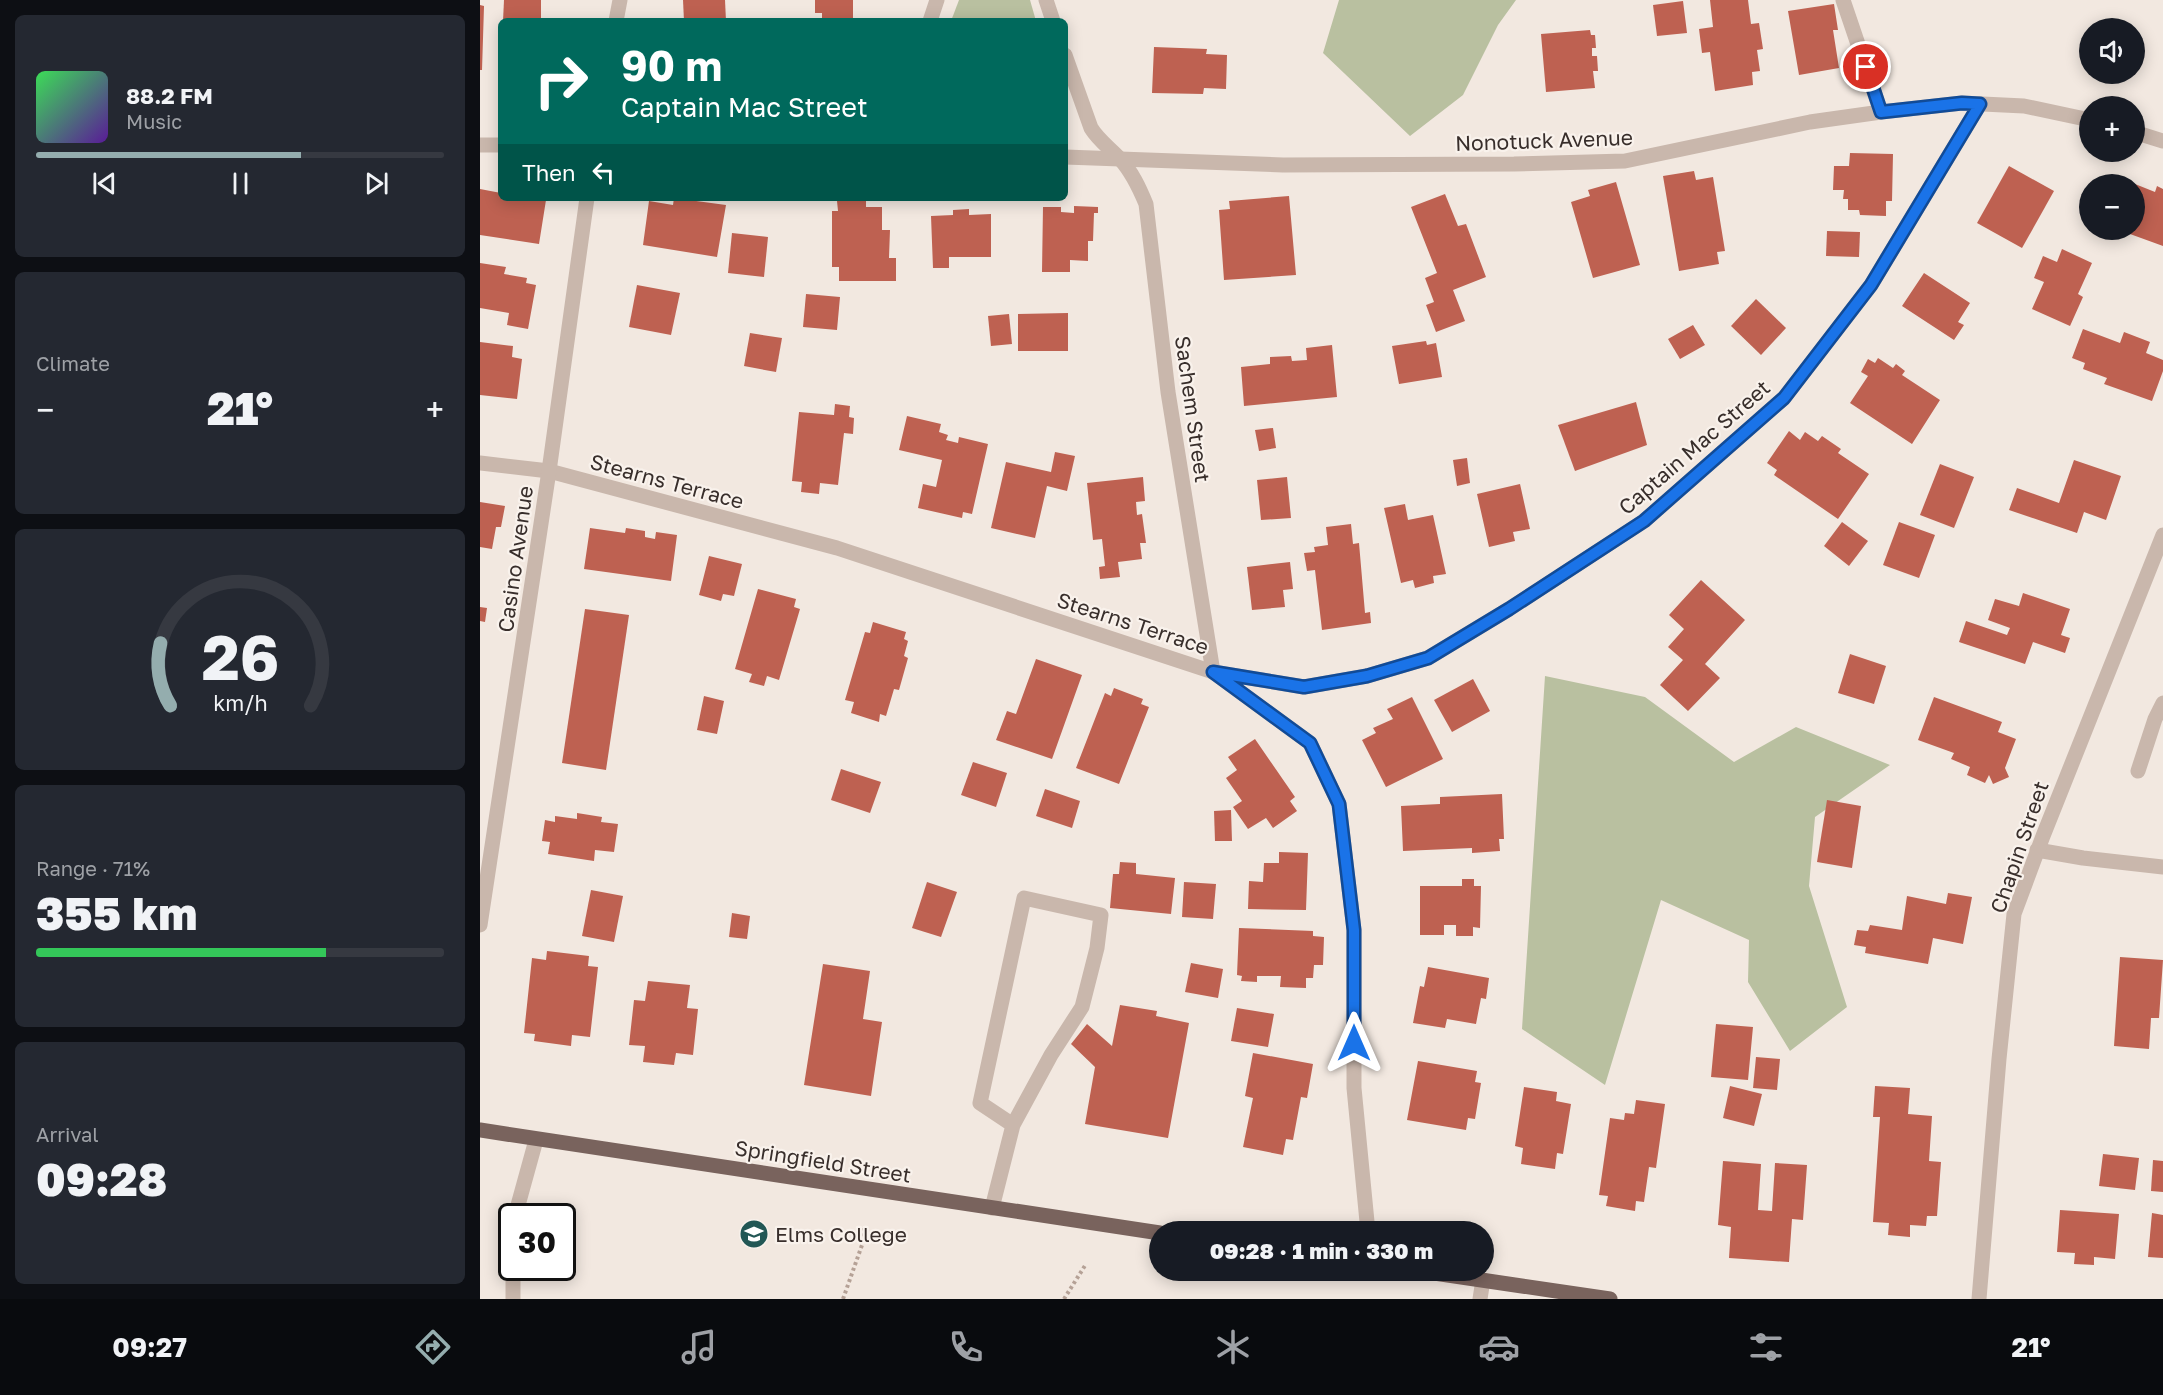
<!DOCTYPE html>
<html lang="en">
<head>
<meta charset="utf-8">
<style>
  body { margin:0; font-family:"Golos Text",sans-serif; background:#242831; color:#f1f3f6; height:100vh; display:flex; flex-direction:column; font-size:22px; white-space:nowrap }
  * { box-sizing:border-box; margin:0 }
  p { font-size:20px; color:#9ea1a6 }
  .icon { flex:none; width:33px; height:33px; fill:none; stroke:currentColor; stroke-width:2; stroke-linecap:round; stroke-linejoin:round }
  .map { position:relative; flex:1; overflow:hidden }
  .panel { display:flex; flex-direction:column; gap:15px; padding:15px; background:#0d0f14; width:480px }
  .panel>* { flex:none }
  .hud { position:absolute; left:18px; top:18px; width:570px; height:183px; border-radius:9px; box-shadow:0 3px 15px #0003; background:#00695c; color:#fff; overflow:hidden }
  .tools { position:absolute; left:1599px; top:18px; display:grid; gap:12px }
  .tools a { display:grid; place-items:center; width:66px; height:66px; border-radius:50%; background:#171b24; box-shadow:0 3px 15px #0003; font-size:30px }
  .speed { position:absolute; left:18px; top:1203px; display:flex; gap:12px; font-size:30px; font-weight:700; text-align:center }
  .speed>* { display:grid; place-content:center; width:78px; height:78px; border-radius:50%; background:#171b24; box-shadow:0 3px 15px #0003; line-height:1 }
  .speed .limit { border:3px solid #111; border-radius:9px; background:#fff; color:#111 }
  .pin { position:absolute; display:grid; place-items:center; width:51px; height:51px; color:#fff; margin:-26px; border:3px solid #fff; border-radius:50%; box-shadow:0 2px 6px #0007 }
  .me { position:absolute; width:66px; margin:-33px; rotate:0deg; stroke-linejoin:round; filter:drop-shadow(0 0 4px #0008) }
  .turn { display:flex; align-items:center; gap:21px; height:126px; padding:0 24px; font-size:27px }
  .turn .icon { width:78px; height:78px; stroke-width:2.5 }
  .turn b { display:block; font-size:42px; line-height:51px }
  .then { display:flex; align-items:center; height:57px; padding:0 24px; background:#0003; gap:12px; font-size:22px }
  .big { font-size:45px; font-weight:800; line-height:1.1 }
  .panel .tile { flex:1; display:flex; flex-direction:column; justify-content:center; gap:9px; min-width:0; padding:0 21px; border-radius:9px; background:#242831 }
  .panel .dial { align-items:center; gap:0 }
  .dial svg { height:156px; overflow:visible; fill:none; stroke:#363941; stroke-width:7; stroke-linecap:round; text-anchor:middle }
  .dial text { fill:#f1f3f6; stroke:none }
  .song { display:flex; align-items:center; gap:18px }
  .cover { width:72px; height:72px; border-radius:9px; background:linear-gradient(135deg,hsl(130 70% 55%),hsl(270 70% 35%)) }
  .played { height:6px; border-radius:3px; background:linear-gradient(90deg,#94adae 65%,#363941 65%) }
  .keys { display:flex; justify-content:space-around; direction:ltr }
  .heat { display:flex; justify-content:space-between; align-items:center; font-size:33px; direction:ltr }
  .charge { height:9px; border-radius:4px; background:linear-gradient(90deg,#34c759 71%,#363941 0) }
  .trip { position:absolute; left:669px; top:1221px; width:345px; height:60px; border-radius:30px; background:#171b24; box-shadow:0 3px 15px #0003; font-weight:800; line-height:60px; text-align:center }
  .tabs { display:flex; height:96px; justify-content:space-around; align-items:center; background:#090b0e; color:#9ea1a6 }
  .tabs .icon { width:42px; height:42px }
  .tabs .active { color:#94adae }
  .tabs b { font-size:27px; color:#f1f3f6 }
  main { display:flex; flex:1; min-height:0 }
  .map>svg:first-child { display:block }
  .green { fill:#b9c0a0 }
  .building { fill:#be6151 }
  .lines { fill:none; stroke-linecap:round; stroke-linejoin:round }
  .path { stroke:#b5a196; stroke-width:4; stroke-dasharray:3 3; stroke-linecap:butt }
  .minor { stroke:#c9b7ac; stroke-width:15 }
  .major { stroke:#79635d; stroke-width:15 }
  .route-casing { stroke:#114b97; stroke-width:15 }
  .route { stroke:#1a73e8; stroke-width:10 }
  .labels { text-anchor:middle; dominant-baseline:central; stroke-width:4.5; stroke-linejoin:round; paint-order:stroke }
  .street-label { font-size:21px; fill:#382e2b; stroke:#f9f2ec }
  .poi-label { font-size:21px; fill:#382e2b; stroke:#f9f2ec; text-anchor:start }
</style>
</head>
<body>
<main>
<section class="panel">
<div class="tile">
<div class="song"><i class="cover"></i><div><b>88.2 FM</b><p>Music</p></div></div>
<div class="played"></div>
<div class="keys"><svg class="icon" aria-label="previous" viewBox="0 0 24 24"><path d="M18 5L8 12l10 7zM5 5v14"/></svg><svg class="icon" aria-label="pause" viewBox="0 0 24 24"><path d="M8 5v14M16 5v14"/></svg><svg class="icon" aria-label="next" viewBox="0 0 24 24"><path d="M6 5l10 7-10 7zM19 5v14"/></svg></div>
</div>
<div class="tile"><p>Climate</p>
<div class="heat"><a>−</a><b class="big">21°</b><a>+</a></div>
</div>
<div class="tile dial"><svg viewBox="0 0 100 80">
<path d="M14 69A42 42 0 1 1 86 69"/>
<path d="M14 69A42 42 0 0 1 9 37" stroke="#94adae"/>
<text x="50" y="56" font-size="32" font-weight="700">26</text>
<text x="50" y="72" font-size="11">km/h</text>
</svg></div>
<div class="tile"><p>Range · 71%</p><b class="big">355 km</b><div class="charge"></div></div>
<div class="tile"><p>Arrival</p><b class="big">09:28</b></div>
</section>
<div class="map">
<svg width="1683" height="1299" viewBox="0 0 1683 1299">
  <rect width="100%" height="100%" fill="#f2e8e0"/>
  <g class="green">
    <polygon points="479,0 550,0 556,21 471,21"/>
    <polygon points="859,0 1036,0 1018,25 983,95 930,136 843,53"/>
    <polygon points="1065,676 1165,697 1254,762 1316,727 1410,765 1335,817 1329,886 1367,1007 1310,1051 1268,982 1269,940 1181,900 1125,1085 1042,1029"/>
  </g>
  <g class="building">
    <polygon points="24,0 61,0 61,21 23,21"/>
    <polygon points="203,0 245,0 246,21 204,21"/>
    <polygon points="335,0 373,0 373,21 342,21 342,13 335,13"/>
    <polygon points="1230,0 1268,0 1271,24 1279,23 1283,49 1277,50 1280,71 1272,72 1273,85 1235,91 1230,52 1222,53 1219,29 1233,27"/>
    <polygon points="1203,1 1207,33 1177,36 1173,5"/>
    <polygon points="1354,4 1358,30 1353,30 1359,68 1319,75 1308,11"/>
    <polygon points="0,5 4,6 2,70 0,70"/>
    <polygon points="1110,30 1111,35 1115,35 1116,48 1112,48 1112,56 1117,56 1118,71 1113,71 1115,88 1066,92 1061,34"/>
    <polygon points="674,47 727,49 726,54 747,55 746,89 724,88 723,94 672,93"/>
    <polygon points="1370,153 1413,154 1412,201 1406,201 1406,216 1380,215 1379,210 1368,210 1368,199 1363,199 1364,190 1353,190 1354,166 1369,166"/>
    <polygon points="1529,166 1574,191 1542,248 1497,223"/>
    <polygon points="1214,171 1216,180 1233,177 1245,251 1237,252 1239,264 1199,271 1183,176"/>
    <polygon points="1136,182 1160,265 1113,278 1091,202 1110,196 1108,190"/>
    <polygon points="1655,184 1675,192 1677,186 1683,189 1683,246 1639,230 1654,230"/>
    <polygon points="0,189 21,193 21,198 66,200 59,244 0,235"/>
    <polygon points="965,194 978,226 986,224 1006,277 973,290 985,321 956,332 946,305 954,302 945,278 957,273 931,207"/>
    <polygon points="809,196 816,275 744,280 739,210 750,209 749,201"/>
    <polygon points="194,198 246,205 237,257 163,245 169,201 193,205"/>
    <polygon points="357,201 386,201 386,207 402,207 402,230 410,230 409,258 416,258 416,281 359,281 359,267 352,267 352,211 358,211"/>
    <polygon points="594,206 618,207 618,213 614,213 613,241 608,241 608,261 590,260 590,272 562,272 563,207 581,207 581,212 594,213"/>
    <polygon points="489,209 489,215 511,214 511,257 469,257 469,268 453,268 451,216 473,215 473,210"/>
    <polygon points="1347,231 1380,232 1379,257 1346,256"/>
    <polygon points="252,233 288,237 284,277 248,273"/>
    <polygon points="1582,249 1612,263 1598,294 1603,297 1590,326 1552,309 1564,282 1554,278 1563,256 1577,262"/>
    <polygon points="0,263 26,267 24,274 47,278 46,283 56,285 48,329 27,325 29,313 0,308"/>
    <polygon points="1444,273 1490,303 1478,322 1484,325 1474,340 1422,306"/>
    <polygon points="157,285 200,293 191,335 149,327"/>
    <polygon points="326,294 360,297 357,330 323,327"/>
    <polygon points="1276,299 1306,328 1281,355 1251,326"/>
    <polygon points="588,313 588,351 538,351 538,314"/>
    <polygon points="529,314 532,344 511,346 508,316"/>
    <polygon points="1213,325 1225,345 1200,359 1188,339"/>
    <polygon points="1603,329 1640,343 1644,332 1670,342 1666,353 1683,360 1683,371 1672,401 1624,384 1627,378 1603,369 1605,363 1592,358"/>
    <polygon points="270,333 302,338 296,372 264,366"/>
    <polygon points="946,341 947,345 956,343 962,377 919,384 912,346"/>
    <polygon points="0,342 33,346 32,357 42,359 37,399 0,395"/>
    <polygon points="852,345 857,397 764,406 761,367 790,364 790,357 811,356 812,361 827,360 826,348"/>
    <polygon points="1398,358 1413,368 1416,364 1425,371 1422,375 1460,400 1432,444 1370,403 1388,376 1381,372 1388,359 1395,363"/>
    <polygon points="1156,402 1167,445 1095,471 1078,425"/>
    <polygon points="355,404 370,406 369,417 374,418 373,434 364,433 358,485 340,483 339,494 321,492 322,482 312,481 319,412 354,415"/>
    <polygon points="427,416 461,424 459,432 468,435 466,440 478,443 479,437 508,444 492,514 483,512 482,518 438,508 443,484 456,487 462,460 419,450"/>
    <polygon points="793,428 796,448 779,451 775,430"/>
    <polygon points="1309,431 1320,440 1325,432 1338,441 1342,436 1361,449 1358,453 1389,474 1358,519 1294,475 1297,470 1287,463"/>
    <polygon points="575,452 595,456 587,491 567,486 555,538 511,528 526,462 571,472"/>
    <polygon points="987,458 990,483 977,486 973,460"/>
    <polygon points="1594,460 1641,476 1626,520 1604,512 1597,533 1529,510 1537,488 1579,503"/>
    <polygon points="1460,464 1494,477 1474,528 1440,515"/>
    <polygon points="663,477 665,501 656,502 657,515 662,514 666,543 660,543 662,559 638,562 640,577 620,579 619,567 625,566 622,539 613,540 607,483"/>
    <polygon points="807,477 811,518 781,520 777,480"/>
    <polygon points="1040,484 1050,529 1033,532 1035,541 1009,547 997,494"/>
    <polygon points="0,502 25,506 21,527 16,527 12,549 0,547"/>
    <polygon points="925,504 928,520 953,515 966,574 953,576 954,583 935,588 933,580 921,583 904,508"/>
    <polygon points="1362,522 1388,541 1369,566 1344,546"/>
    <polygon points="1419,522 1455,535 1439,578 1403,565"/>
    <polygon points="871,524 873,544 879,543 885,613 890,612 891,623 842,630 835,570 827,571 824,553 835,552 834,547 848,545 846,527"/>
    <polygon points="110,528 145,533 146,528 165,531 165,537 175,539 176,532 197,535 191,581 104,569"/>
    <polygon points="229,556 262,564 254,596 243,594 241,601 219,595"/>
    <polygon points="810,562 813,589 803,590 805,607 772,610 767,567"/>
    <polygon points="1221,580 1265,620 1225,664 1240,678 1208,711 1180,685 1203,660 1188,647 1204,629 1189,615"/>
    <polygon points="278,589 316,599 314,607 320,609 299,680 287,676 284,686 269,682 272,674 255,669"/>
    <polygon points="1543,593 1590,609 1581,635 1590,638 1585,653 1553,642 1545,664 1479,642 1486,621 1527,635 1530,628 1508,620 1515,599 1539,606"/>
    <polygon points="0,607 7,608 5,622 0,621"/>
    <polygon points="105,609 149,615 126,770 82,763"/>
    <polygon points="393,622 426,632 424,639 428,641 424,656 428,658 419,690 414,689 406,716 400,714 399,722 371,713 374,702 365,700 385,632 390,633"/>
    <polygon points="1370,654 1406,666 1394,704 1358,693"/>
    <polygon points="556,659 602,675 572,759 516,740 527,711 536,714"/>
    <polygon points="993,679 1010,711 972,732 954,700"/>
    <polygon points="634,688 663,699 661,704 669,707 639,784 596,768 625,693 631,696"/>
    <polygon points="224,696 244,701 237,734 217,730"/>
    <polygon points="932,697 963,759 906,787 882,740 896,733 893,728 913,719 907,709"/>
    <polygon points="1454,697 1522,722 1518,732 1536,739 1525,768 1529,777 1513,784 1509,775 1505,783 1487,775 1490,767 1471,759 1474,753 1438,740"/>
    <polygon points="775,739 815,797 810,801 817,811 793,828 786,818 768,829 753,807 762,801 746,778 757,770 748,757"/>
    <polygon points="493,762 527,773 516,807 481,795"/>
    <polygon points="361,769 401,782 390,813 351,800"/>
    <polygon points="565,789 600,801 592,828 556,816"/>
    <polygon points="1022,794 1024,839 1019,839 1020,851 992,853 992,848 923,851 921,806 960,804 960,797"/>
    <polygon points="1347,800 1381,806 1372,868 1337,862"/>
    <polygon points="751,810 752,841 735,841 734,811"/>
    <polygon points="97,813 122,817 121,822 138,824 134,852 115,850 114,861 68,854 70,842 62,841 65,820 75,822 75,816 97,819"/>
    <polygon points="799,852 828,853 826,910 768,909 769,881 783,882 784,863 799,863"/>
    <polygon points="640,862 656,863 656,874 695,878 691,914 630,908 633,874 639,874"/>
    <polygon points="982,879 994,879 994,886 1001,886 1000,928 993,927 993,936 976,936 976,925 964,925 964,935 940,935 940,886 982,886"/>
    <polygon points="447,882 477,892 461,937 432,928"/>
    <polygon points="704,882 736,884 733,919 702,917"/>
    <polygon points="111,890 143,896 134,942 102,936"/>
    <polygon points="1468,893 1492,897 1483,944 1453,938 1448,964 1385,953 1386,947 1374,945 1377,930 1388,931 1390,925 1422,930 1427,896 1466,904"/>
    <polygon points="252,913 270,916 267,939 249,937"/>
    <polygon points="759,928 833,931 833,936 844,937 843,965 834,965 833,978 826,978 826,988 800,987 801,976 777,976 777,982 761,981 762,976 757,975"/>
    <polygon points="67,951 109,956 108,966 118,967 110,1037 92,1035 91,1046 54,1041 55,1034 44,1033 52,958 66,960"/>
    <polygon points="1640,957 1683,960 1679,1018 1671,1018 1669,1049 1634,1046"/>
    <polygon points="711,963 743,969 738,998 705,992"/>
    <polygon points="343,964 390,971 383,1019 402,1022 391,1096 324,1085"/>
    <polygon points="948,967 1009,978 1006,999 1001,998 996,1024 967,1019 965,1028 933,1023 940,986 944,987"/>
    <polygon points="168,981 210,985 207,1008 218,1009 213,1055 196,1053 194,1065 163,1062 165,1046 149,1045 154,1000 165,1001"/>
    <polygon points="640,1005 677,1011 676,1016 709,1023 688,1138 605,1124 615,1067 591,1044 607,1024 632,1046"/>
    <polygon points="757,1008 794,1014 788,1047 751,1041"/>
    <polygon points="1236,1024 1273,1027 1268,1080 1231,1077"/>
    <polygon points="773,1053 833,1064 827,1098 821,1097 813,1140 806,1139 803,1155 763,1147 773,1098 765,1096"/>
    <polygon points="1276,1057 1300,1059 1297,1090 1273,1088"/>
    <polygon points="938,1061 997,1071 995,1082 1001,1083 995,1119 988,1118 986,1130 927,1120"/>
    <polygon points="1250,1086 1282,1094 1274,1126 1243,1118"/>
    <polygon points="1395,1086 1430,1088 1428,1114 1452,1116 1449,1161 1461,1162 1457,1216 1447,1216 1446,1226 1430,1225 1430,1237 1408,1235 1409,1223 1393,1222 1400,1117 1393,1117"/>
    <polygon points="1044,1087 1077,1092 1076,1101 1091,1104 1083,1154 1077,1153 1075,1169 1041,1164 1043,1148 1035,1146"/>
    <polygon points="1156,1100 1185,1104 1176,1168 1169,1167 1164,1202 1156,1201 1155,1211 1126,1206 1128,1196 1119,1195 1130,1118 1144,1120 1145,1113 1154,1114"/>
    <polygon points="1623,1154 1659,1158 1655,1190 1619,1186"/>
    <polygon points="1673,1160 1683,1161 1683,1192 1671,1191"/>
    <polygon points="1243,1161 1281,1164 1278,1210 1292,1211 1295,1163 1327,1165 1323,1220 1312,1219 1309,1262 1249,1258 1251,1227 1238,1225"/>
    <polygon points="1580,1210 1639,1214 1635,1259 1614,1257 1614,1265 1594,1264 1595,1253 1577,1252"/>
    <polygon points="1672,1213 1683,1215 1683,1258 1668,1257"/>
  </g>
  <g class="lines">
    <g class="path">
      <polyline points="363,1299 382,1245 383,1228"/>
      <polyline points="584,1299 606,1264"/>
    </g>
    <g class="minor">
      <polyline points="566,0 573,21"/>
      <polyline points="1363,0 1401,112"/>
      <polyline points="136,21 140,0"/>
      <polyline points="450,21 457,0"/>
      <path d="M585,55L611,128C619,141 630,148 640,159C652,172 659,187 666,204L688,392L733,672L824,687L887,676L948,658L1029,609L1164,521L1304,398L1391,285L1500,104"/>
      <polyline points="1654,132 1683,141"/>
      <polyline points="0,145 21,145"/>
      <polyline points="585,157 803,165 1034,164 1145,161 1330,122 1401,112 1482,103 1544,106 1610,120"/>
      <polyline points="0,463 69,471 357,548 733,672 830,743 859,804 874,930 874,1088 888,1232"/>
      <polyline points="1658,771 1675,719 1683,703"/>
      <polyline points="1557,850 1603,858 1683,867"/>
      <polyline points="0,925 69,471 107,198"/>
      <polyline points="512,1208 533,1125 571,1055 602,1007 617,948 621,915 544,898 500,1103 533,1125"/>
      <polyline points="35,1216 56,1140"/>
      <polyline points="33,1268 33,1299"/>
      <polyline points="1000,1299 1003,1280"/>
      <polyline points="1499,1299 1519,1059 1534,914 1563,836 1683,535"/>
    </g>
    <g class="major">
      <polyline points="0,1130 680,1233"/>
      <polyline points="934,1270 1130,1299"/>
    </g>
  </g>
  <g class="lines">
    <g class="route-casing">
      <polyline id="route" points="874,1043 874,930 859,804 830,743 733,672 824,687 887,676 948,658 1029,609 1164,521 1304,398 1391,285 1500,104 1482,103 1401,112 1386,67"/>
    </g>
    <use href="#route" class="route"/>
  </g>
  <defs>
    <g id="university-disc" transform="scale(1.5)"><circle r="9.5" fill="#225755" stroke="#f9f2ec"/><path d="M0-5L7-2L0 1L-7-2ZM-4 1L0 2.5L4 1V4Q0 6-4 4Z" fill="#fff"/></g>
  </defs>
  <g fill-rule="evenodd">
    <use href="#university-disc" x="274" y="1234"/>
  </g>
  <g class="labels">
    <g class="street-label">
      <text transform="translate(1064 140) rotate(-2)">Nonotuck Avenue</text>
      <text transform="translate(713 409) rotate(82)">Sachem Street</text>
      <text transform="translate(1214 447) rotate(-41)">Captain Mac Street</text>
      <text transform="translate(187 481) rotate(15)">Stearns Terrace</text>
      <text transform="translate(35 559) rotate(-82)">Casino Avenue</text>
      <text transform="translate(653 623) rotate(18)">Stearns Terrace</text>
      <text transform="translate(1539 847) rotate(-71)">Chapin Street</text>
      <text transform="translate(343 1161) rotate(9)">Springfield Street</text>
    </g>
    <g class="poi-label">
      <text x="295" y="1234">Elms College</text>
    </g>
  </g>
</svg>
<div class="tools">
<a><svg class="icon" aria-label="sound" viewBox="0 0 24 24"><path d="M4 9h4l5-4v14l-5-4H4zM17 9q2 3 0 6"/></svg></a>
<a>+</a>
<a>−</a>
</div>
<div class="speed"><div class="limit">30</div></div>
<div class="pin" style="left:1386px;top:67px;background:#d93025"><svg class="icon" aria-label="arrive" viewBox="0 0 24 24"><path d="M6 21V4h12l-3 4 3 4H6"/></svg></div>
<svg class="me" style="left:874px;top:1043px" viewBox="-20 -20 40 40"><path d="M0-17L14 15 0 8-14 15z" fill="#1a73e8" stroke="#fff" stroke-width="4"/></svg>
<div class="trip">09:28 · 1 min · 330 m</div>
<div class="hud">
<div class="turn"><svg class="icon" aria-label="right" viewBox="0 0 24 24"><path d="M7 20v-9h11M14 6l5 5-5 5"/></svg><div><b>90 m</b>Captain Mac Street</div></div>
<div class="then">Then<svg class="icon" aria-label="left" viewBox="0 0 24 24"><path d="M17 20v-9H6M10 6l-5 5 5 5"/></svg></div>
</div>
</div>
</main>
<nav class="tabs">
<b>09:27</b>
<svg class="icon active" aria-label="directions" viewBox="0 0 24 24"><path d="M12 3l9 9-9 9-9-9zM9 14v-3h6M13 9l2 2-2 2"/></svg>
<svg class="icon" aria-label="music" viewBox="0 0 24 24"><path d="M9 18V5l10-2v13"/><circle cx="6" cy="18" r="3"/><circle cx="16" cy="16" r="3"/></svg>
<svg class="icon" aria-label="phone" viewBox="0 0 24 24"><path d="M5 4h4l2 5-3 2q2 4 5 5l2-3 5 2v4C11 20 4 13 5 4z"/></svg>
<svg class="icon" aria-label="climate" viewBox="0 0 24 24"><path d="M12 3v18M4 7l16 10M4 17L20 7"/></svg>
<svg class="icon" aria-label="car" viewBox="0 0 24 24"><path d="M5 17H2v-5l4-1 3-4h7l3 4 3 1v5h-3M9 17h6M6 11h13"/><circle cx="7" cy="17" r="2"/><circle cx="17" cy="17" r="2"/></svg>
<svg class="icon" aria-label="filters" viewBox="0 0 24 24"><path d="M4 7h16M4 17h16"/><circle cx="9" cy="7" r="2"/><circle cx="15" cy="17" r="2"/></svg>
<b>21°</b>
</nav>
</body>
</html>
